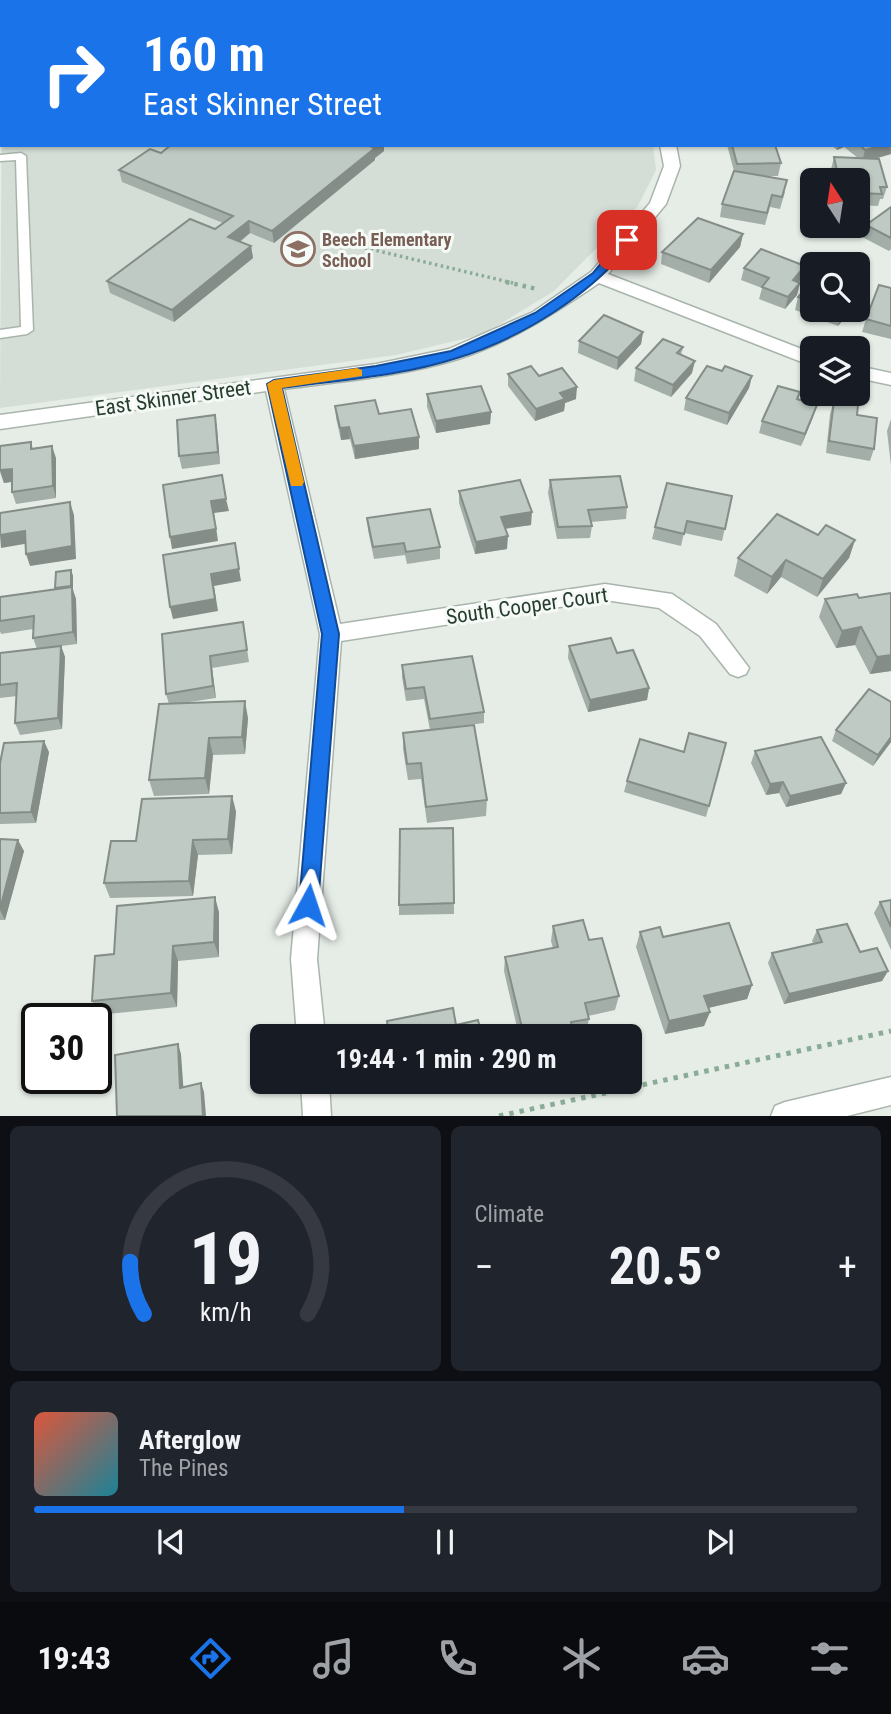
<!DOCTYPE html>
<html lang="en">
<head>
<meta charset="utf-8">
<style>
  body { margin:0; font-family:"Roboto Condensed",sans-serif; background:#20242c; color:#f1f3f6; height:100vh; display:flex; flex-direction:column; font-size:26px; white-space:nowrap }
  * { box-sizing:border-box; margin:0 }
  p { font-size:23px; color:#9ea1a6 }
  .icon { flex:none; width:38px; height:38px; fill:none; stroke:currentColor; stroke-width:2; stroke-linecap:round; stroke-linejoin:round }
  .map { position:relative; height:1116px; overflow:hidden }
  .side { display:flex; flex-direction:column; gap:10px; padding:10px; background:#0d0f14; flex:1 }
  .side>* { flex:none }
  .banner { position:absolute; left:0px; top:0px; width:892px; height:147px; box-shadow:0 2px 5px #0004; background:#1a73e8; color:#fff; overflow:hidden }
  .needle { width:46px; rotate:348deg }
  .buttons { position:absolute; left:800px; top:168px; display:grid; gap:14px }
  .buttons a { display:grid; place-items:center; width:70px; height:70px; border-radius:10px; background:#171b24; box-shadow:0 2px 5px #0004; font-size:35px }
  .speed { position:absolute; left:21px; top:1003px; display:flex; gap:14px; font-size:35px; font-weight:700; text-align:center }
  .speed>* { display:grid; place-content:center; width:91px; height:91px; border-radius:50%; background:#171b24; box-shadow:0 2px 5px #0004; line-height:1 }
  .speed .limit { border:4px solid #111; border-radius:10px; background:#fff; color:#111 }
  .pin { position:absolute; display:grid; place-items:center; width:60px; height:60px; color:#fff; margin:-30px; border-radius:14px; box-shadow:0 4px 10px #0006 }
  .me { position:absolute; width:77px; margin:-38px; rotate:5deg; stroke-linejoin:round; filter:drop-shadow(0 0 5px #0008) }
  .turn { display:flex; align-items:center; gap:24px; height:147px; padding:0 28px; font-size:32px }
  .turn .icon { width:91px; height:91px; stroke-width:2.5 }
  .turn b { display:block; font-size:49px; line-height:60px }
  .big { font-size:52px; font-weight:700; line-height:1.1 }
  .side .tile { flex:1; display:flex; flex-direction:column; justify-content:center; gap:10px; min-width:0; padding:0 24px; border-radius:10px; background:#20242c }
  .side .dial { align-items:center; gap:0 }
  .dial svg { height:182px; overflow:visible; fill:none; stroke:#363941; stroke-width:7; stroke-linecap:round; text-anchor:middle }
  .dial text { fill:#f1f3f6; stroke:none }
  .song { display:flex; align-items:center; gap:21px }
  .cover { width:84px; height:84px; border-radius:10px; background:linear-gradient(135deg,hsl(10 70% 55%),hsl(190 70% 35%)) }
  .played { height:7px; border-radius:4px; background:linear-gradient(90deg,#1a73e8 45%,#363941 45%) }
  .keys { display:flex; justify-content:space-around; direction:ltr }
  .heat { display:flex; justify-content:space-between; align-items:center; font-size:38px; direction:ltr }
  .side .tiles { flex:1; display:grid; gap:10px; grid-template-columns:1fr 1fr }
  .tile:last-child { grid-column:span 2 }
  .trip { position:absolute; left:250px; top:1024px; width:392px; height:70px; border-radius:10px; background:#171b24; box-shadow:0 2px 5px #0004; font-weight:700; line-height:70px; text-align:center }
  .menu { display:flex; height:112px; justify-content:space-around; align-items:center; background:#090b0e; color:#9ea1a6 }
  .menu .icon { width:49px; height:49px }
  .menu .current { color:#1a73e8 }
  .menu b { font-size:32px; color:#f1f3f6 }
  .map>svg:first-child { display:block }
  .built { fill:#d4ddd6 }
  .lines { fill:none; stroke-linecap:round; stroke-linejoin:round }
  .lane-casing { stroke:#a9b5ac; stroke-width:3 }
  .street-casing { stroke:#a9b5ac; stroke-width:3 }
  .path-far2 { stroke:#8aac97; stroke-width:3.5; stroke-dasharray:2.5 3.5; stroke-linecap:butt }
  .path-far1 { stroke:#8aac97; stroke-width:4.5; stroke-dasharray:3.5 5; stroke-linecap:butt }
  .path { stroke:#8aac97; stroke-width:5; stroke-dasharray:4.5 6; stroke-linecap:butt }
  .lane { fill:#fff; fill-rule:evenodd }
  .street { fill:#fff; fill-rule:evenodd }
  .wall { fill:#a3aea8 }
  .shaded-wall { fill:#858d88 }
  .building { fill:#becac3; stroke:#858d88; stroke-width:2 }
  .route { fill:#1a73e8; stroke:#114b97; stroke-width:2 }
  .slow { fill:#f59e0b }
  .labels { text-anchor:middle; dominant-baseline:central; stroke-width:6; stroke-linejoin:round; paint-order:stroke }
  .far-education-label { font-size:18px; font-weight:bold; fill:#785e54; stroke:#f6faf7; text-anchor:start }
  .street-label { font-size:21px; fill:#273d30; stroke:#f6faf7 }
</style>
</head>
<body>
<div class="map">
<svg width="891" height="1116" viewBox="0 0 891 1116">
  <rect width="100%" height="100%" fill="#e6ede7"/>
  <polygon class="built" points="2,51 2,145 653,145 656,170 638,206 554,291 484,334 396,355 0,408"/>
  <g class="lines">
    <g class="lane-casing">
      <polygon id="lane" points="21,153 26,156 33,330 27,334 0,338 0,330 21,327 16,160 0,161 0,155"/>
    </g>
    <g class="street-casing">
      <g id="street">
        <polygon points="253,0 267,0 268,2 254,2"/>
        <polygon points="436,0 465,0 434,2"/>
        <polygon points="579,0 593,0 594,2 580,2"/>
        <polygon points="811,0 825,0 827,2 813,2"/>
        <rect x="0" y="42" width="2" height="8"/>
        <path d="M660,145H676L680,166L666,204L608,274L812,353V366L599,283C555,313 509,343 458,359C403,376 342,381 284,389L340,624L605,584L672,594L716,624L749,668L746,674L738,677L730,674L700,636L659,608L605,600L341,641L317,959L325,1036H297L291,959L320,634L266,391L0,429V415L376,364L449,349L533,312L591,272L650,203L664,166Z"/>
        <polygon points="858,366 891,373 891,385 858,378"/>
        <polygon points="891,1077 891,1105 847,1116 771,1116 775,1106 785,1102"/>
        <polygon points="301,1082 329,1082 331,1116 303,1116"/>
      </g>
    </g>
    <polyline class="path-far2" points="324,238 513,283"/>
    <polyline class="path-far1" points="506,282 537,289"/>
    <polyline class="path" points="499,1116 891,1031"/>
    <use href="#lane" class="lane"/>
    <use href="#street" class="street"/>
  </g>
  <g class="wall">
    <polygon points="106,0 133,0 133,2 107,2"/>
    <polygon points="718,0 777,0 776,2 719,2"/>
    <polygon points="727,145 775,145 781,163 778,176 761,176 785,192 780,209 770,207 765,225 720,217 722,204 734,171"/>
    <polygon points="831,145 891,145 891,154 875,159 887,187 883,199 880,199 878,206 858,205 858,180 834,180 831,169 834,157 858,158 844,147 837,150"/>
    <polygon points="384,151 375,158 375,160 274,243 250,233 240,242 251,246 253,258 174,322 110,293 107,281 215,229 223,223 122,182 119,170"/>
    <polygon points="891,207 891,249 889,251 862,237 866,225"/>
    <polygon points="743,234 740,247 709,283 661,264 662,252"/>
    <polygon points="744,268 802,278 799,282 800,283 797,295 785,309 759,299 762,288 741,280"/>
    <polygon points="891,288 891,339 862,332 866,319"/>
    <polygon points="812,290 812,310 851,310 838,326 795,310 798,297"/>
    <polygon points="643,332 641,344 617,370 578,353 579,341"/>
    <polygon points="683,347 681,355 692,373 671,397 634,381 636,368"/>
    <polygon points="722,371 752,376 749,388 727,425 684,410 686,398"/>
    <polygon points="508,374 539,376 576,399 565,403 564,411 535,421 508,386"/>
    <polygon points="800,392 798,400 817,405 813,417 801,446 759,433 762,421"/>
    <polygon points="427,394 491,412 490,424 436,433 427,407"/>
    <polygon points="834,401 857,415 874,449 870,461 826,453 830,414"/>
    <polygon points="335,406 379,414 419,449 355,459 350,439 341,440 336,418"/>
    <polygon points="215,415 220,464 182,469 179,456"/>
    <polygon points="891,419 891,466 887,431"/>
    <polygon points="31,442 33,449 56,458 56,498 16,504 12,492 12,482 4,483 0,472 0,446"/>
    <polygon points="550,480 627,507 626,519 591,522 592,526 590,538 557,539 548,493"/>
    <polygon points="459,491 531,525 505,529 507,549 475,554 459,503"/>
    <polygon points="732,496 722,541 684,533 681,546 652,539 655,527"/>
    <polygon points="367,518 440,547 440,559 407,564 405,555 374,559 368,530"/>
    <polygon points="818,535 855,540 849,558 817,597 781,577 767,594 734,576 738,558"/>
    <polygon points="71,570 73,576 73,590 76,599 77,644 61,646 65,657 62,729 20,735 15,723 17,696 0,698 0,653 37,649 33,638 33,629 1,634 0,631 0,597 55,589 55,588"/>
    <polygon points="857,594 891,671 870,674 855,645 836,648 819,617 825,599"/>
    <polygon points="243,622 249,662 212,668 216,698 183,703 248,718 245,754 213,755 209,794 154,796 149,780 169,704 166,694"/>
    <polygon points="569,646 617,653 649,688 647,700 588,712 568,658"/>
    <polygon points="402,665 484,712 484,723 446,728 487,800 486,816 427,823 421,779 408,780 403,749 403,733 430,730 424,699 406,701 402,677"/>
    <polygon points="836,730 891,742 873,766 832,741"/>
    <polygon points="726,743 706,817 624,792 627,781 684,752"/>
    <polygon points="755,751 846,783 841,794 786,807 779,793 766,795 751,763"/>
    <polygon points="49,752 36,823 0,824 0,763"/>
    <polygon points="232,796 236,812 232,854 198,855 193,896 110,898 104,883 136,841"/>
    <polygon points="453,828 454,914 399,915 399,905"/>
    <polygon points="0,839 24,851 5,920 0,920"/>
    <polygon points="891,900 891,950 874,913 880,902"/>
    <polygon points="219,912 219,957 178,961 177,1007 98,1015 92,1001 114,954"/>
    <polygon points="553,926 589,940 619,996 615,1010 588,1016 589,1019 586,1033 574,1035 574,1036 519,1036 504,971 505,957 553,948 551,941"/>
    <polygon points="817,930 860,952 888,971 882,981 784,1004 768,963 772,953 813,943 812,941"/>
    <polygon points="640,932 663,937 752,985 747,999 708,1008 710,1012 704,1026 665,1034 636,947"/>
    <polygon points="396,1082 429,1082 397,1088"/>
  </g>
  <g class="shaded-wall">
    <polygon points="157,0 215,0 215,1 158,2"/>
    <polygon points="891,143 891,154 862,162 865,150 884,145 891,145"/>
    <polygon points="375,145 384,145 384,151 375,158 375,160 274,243 272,231"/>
    <polygon points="838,145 845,145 844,147 837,150"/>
    <polygon points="249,221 250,233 230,249 228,237"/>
    <polygon points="743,234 740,247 709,283 711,270"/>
    <polygon points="251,246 253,258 174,322 172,310"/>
    <polygon points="805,266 802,278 790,293 793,280"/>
    <polygon points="800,283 797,295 785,309 788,297"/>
    <polygon points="865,283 862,295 858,301 858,293"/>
    <polygon points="845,310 851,310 838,326 842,314"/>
    <polygon points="643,332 641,344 617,370 618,358"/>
    <polygon points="695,361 692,373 671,397 673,385"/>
    <polygon points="752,376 749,388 727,425 729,413"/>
    <polygon points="577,387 576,399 565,403 564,411 535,421 536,409 560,393"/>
    <polygon points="817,405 813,417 801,446 805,434"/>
    <polygon points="491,412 490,424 436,433 436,421"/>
    <polygon points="215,415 217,428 220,464 218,452"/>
    <polygon points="349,427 350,439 341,440 340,428"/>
    <polygon points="419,437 419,449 355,459 354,446"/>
    <polygon points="52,446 56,458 56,498 53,486"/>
    <polygon points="12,469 16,481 4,483 0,470"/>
    <polygon points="226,499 229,511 214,513 218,541 172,549 170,537 211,501"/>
    <polygon points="70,502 74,515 76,559 30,566 26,554"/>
    <polygon points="532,512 531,525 501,529 501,517"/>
    <polygon points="25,531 30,543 1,548 0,535"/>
    <polygon points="508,536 507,549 475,554 476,542"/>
    <polygon points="855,540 849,558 817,597 823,579"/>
    <polygon points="786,560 781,577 767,594 772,577"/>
    <polygon points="239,569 241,581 214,586 218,611 173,619 170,607 211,574"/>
    <polygon points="71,570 73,576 73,590 76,599 77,644 73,632"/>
    <polygon points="861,627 855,645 836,648 842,631"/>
    <polygon points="61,646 65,657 62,729 58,718"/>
    <polygon points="891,655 891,671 870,674 877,657"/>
    <polygon points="210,656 212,668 216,698 213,686"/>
    <polygon points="649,688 647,700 588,712 590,700"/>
    <polygon points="245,701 248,718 245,754 242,737"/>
    <polygon points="891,737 891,742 873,766 878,755"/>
    <polygon points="209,738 213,755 209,794 205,778"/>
    <polygon points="44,741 49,752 36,823 31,812"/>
    <polygon points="783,782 779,793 766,795 770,784"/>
    <polygon points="846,783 841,794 786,807 790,796"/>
    <polygon points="232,796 236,812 232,854 228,839"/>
    <polygon points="18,840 24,851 5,920 0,910"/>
    <polygon points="193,840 198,855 193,896 189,881"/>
    <polygon points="215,897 219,912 219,957 214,942"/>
    <polygon points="173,946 178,961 177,1007 171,993"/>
    <polygon points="888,971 882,981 784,1004 789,994"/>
    <polygon points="752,985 747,999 699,1010 704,996"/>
    <polygon points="710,1012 704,1026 665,1034 669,1021"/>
    <polygon points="178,1044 181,1054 184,1096 180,1088"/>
    <polygon points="201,1083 204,1092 206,1116 203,1116"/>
  </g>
  <g class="building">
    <polygon points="1,0 27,0 27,2 2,2 2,11 1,11"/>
    <rect x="40" y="0" width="17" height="2"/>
    <polygon points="79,0 95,0 96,1 79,2"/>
    <polygon points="641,0 696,0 698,2 642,2"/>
    <polygon points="171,145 375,145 372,147 375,148 272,231 249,221 228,237 251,246 172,310 107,281 190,219 215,229 233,216 119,170 150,149 161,153"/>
    <polygon points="732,145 775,145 781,163 737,164"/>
    <polygon points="860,145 884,145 865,150"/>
    <polygon points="834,157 879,159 887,187 880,187 882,194 858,193 858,180 839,180"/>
    <polygon points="734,171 787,180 782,197 772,195 767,213 722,204"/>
    <polygon points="891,207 891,238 866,225"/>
    <polygon points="698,218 743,234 711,270 662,252"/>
    <polygon points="761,249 805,266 793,280 800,283 788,297 762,287 769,278 744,268"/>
    <polygon points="858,280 865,283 858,293"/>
    <polygon points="879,285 891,288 891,326 866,319"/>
    <polygon points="805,289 811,291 812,290 812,302 798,297"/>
    <polygon points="832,310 845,310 842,314"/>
    <polygon points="604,315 643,332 618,358 579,341"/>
    <polygon points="663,339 683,347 677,353 695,361 673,385 636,368"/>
    <polygon points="531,366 539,376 562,368 577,387 560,393 565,399 536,409 508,374"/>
    <polygon points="707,366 722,371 725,366 752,376 729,413 686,398"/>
    <polygon points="481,386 491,412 436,421 427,394"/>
    <polygon points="778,386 800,392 797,399 817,405 805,434 762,421"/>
    <polygon points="375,400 379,414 411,409 419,437 354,446 349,427 340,428 335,406"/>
    <polygon points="834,401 858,405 857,415 877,418 874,449 829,441"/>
    <polygon points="215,415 218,452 179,456 177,420"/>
    <polygon points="31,442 31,449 52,446 53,486 12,492 12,469 0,470 0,446"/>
    <polygon points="222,475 226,499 211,501 216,529 170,537 163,485"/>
    <polygon points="620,476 627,507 588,510 592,526 558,527 550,480"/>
    <polygon points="520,480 532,512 501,517 508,536 476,542 459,491"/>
    <polygon points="667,483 732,496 725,529 687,521 684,534 655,527"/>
    <polygon points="70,502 72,546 26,554 25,531 0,535 0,513"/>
    <polygon points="430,509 440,547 406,552 404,543 373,547 367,518"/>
    <polygon points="777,514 818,535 826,525 855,540 823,579 786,560 772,577 738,558"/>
    <polygon points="235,543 239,569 211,574 215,599 170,607 163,555"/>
    <polygon points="71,570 71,586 55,588 56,572"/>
    <polygon points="72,587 73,632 33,638 34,616 0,621 0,597"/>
    <polygon points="891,593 891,655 877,657 861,627 842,631 825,599 857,594 859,598"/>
    <polygon points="243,622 247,650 210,656 213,686 166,694 162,634"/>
    <polygon points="611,638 617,653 633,650 649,688 590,700 569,646"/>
    <polygon points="61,646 58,718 15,723 17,683 0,685 0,653"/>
    <polygon points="472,656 484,712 430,719 424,687 406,689 402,665"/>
    <polygon points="869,689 891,702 891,737 878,755 836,730"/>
    <polygon points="245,701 242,737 209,738 205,778 149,780 159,704"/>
    <polygon points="474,725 487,800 426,807 421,763 407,764 403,733"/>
    <polygon points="689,733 726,743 709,806 627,781 640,739 684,752"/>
    <polygon points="821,737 846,783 790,796 783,782 770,784 755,751"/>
    <polygon points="44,741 31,812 0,813 0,763 4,743"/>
    <polygon points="232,796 228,839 193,840 189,881 104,883 111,841 136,841 142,799"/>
    <polygon points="453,828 454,903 399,905 400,829"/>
    <polygon points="0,839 18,840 0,909"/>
    <polygon points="215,897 214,942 173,946 171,993 92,1001 95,956 114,954 117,906"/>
    <polygon points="891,900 891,927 880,902"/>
    <polygon points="583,920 589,940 602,938 619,996 585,1003 589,1019 571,1022 574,1036 524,1036 505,957 558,947 553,926"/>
    <polygon points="729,923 752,985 704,996 710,1012 669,1021 640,932 660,927 663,937"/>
    <polygon points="847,924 860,952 877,948 888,971 789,994 772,953 822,942 817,930"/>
    <polygon points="453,1008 456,1025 478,1020 482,1036 389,1036 387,1021"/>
    <polygon points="178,1044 180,1088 201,1083 203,1116 117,1116 115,1055"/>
  </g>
  <path class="route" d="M623,237L634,240C593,294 522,338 457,358C402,376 340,380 282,388L339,634L318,905L315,911L308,914L301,911L299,905L322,634L267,384L274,380L376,366L451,351L535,313L593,273Z"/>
  <polygon class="slow" points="357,368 362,370 362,376 282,388 304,482 302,486 291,486 267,384 274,380"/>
  <defs>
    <g id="school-ring" transform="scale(1.75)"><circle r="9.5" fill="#f6faf7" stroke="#8d6e63" stroke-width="1.5"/><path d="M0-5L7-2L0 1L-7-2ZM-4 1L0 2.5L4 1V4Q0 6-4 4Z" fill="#8d6e63"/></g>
  </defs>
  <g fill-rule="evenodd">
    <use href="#school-ring" x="298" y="249"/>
  </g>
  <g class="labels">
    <g class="far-education-label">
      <text x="322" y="239">Beech Elementary<tspan x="322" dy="21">School</tspan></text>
    </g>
    <g class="street-label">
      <text transform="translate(173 398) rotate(-8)">East Skinner Street</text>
      <text transform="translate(527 606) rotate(-8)">South Cooper Court</text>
    </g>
  </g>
</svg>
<div class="buttons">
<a><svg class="needle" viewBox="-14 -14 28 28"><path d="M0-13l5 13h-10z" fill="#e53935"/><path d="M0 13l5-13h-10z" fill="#9ea1a6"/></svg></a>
<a><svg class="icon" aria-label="search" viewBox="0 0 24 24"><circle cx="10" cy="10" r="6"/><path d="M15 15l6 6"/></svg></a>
<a><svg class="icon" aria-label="layers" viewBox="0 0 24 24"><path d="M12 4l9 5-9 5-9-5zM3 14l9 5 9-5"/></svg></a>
</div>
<div class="speed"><div class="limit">30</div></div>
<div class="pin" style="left:627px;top:240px;background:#d93025"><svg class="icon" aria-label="arrive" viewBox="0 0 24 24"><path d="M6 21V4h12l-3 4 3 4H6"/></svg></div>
<svg class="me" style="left:308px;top:905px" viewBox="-20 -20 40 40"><path d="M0-17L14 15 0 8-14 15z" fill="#1a73e8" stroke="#fff" stroke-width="4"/></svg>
<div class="trip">19:44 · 1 min · 290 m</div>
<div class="banner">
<div class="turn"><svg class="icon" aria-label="right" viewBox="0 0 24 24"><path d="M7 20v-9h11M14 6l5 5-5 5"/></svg><div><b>160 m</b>East Skinner Street</div></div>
</div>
</div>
<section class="side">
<div class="tiles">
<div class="tile dial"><svg viewBox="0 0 100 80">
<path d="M14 69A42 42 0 1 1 86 69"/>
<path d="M14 69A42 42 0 0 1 8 46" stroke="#1a73e8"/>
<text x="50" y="56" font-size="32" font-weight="700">19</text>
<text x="50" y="72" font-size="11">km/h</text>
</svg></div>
<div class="tile"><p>Climate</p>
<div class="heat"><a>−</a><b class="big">20.5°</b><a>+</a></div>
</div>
<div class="tile">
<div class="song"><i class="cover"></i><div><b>Afterglow</b><p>The Pines</p></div></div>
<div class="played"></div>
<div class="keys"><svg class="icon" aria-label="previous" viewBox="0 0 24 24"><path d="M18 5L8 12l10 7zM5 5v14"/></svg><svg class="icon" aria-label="pause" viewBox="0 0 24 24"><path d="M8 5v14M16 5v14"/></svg><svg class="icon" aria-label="next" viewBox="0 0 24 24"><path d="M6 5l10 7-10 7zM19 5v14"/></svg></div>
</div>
</div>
</section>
<nav class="menu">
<b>19:43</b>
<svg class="icon current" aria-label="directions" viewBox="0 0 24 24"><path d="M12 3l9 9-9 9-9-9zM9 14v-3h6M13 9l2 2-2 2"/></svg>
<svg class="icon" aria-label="music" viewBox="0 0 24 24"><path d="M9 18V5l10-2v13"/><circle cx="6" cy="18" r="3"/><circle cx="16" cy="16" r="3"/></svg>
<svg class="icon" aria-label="phone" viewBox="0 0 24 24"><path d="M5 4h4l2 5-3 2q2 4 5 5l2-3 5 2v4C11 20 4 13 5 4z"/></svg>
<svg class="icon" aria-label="climate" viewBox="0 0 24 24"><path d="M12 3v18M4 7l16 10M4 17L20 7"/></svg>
<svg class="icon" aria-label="car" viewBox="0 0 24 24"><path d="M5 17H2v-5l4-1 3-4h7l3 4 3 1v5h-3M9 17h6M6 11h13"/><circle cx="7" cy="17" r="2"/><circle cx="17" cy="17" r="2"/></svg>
<svg class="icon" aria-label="filters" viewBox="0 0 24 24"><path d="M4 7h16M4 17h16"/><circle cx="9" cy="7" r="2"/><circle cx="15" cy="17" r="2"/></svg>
</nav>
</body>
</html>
